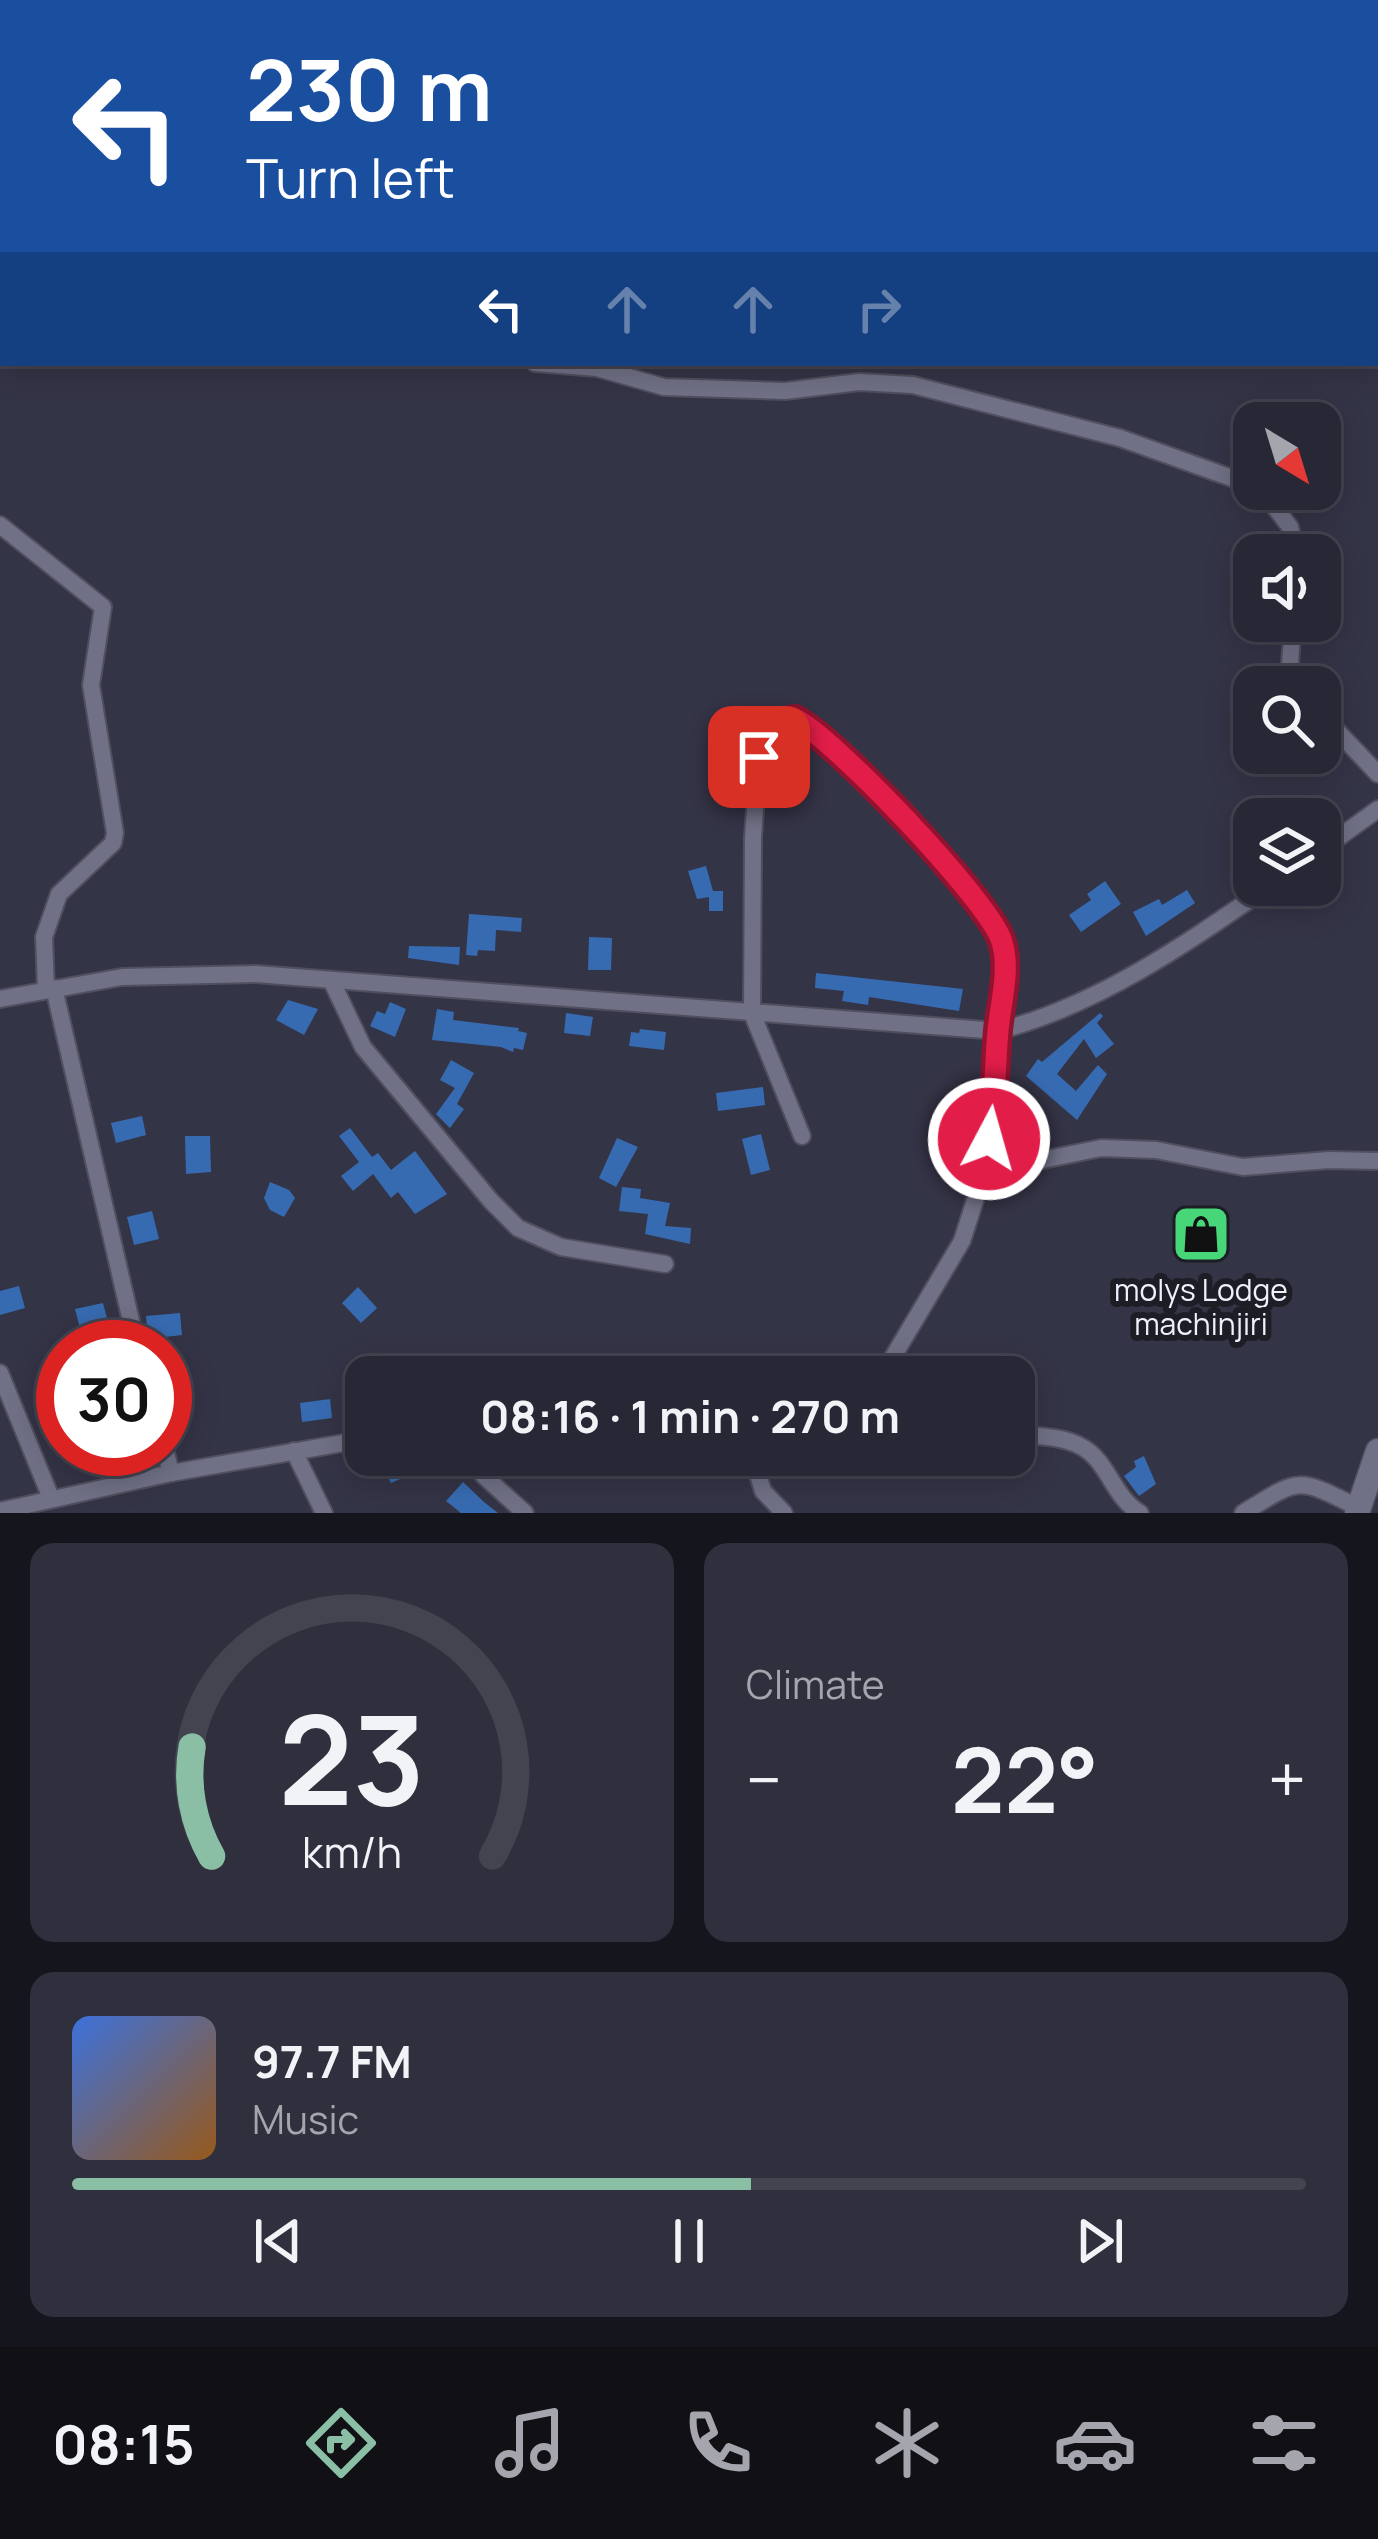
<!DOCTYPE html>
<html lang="en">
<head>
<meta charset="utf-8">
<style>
  body { margin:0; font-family:Manrope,sans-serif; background:#2f2f3d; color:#f1f3f6; height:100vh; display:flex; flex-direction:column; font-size:45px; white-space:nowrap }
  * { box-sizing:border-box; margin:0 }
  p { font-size:39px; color:#a4a5ad }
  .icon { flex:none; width:66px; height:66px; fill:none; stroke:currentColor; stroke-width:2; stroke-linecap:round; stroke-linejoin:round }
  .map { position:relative; height:1513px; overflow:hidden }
  .panel { display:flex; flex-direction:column; gap:30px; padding:30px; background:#15151d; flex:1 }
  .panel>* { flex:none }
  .hud { position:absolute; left:0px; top:0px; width:1380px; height:366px; box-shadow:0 6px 30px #0003,0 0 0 3px #434450; background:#1a4fa0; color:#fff; overflow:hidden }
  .needle { width:78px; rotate:142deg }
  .fabs { position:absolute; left:1233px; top:402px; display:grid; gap:24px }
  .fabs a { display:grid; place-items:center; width:108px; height:108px; border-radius:24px; background:#272735; box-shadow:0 6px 30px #0003,0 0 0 3px #434450; font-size:60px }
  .speed { position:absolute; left:36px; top:1320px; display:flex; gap:24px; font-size:60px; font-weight:700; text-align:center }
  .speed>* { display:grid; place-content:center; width:156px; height:156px; border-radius:50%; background:#272735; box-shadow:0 6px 30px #0003,0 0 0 3px #434450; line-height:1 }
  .speed .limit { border:18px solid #d22; background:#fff; color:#111 }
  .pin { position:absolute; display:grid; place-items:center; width:102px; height:102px; color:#fff; margin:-51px; border-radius:24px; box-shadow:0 6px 18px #0006 }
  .me { position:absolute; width:132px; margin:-66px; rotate:6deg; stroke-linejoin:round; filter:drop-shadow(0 0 9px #0008) }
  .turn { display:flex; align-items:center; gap:42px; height:252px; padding:0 48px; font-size:54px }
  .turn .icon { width:156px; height:156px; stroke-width:2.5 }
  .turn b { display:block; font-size:84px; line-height:102px }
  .lanes { display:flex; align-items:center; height:114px; padding:0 48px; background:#0003; justify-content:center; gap:60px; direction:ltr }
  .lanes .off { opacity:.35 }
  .big { font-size:90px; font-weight:700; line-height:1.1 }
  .panel .widget { flex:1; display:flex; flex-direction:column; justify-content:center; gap:18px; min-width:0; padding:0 42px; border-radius:24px; background:#2f2f3d }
  .panel .dial { align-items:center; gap:0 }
  .dial svg { height:312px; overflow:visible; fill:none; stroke:#434450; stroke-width:7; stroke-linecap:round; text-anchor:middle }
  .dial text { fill:#f1f3f6; stroke:none }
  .song { display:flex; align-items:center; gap:36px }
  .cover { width:144px; height:144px; border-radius:18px; background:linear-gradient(135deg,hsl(220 70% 55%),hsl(30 70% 35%)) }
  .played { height:12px; border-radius:6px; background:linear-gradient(90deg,#8abfa5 55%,#434450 55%) }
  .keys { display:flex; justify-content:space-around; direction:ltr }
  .heat { display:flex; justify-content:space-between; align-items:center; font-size:66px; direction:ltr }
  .panel .tiles { flex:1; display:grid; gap:30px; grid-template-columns:1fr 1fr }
  .widget:last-child { grid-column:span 2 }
  .trip { position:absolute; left:345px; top:1356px; width:690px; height:120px; border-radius:24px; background:#272735; box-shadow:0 6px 30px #0003,0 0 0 3px #434450; font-weight:700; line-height:120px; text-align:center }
  .menu { display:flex; height:192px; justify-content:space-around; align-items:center; background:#101015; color:#a4a5ad }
  .menu .icon { width:84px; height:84px }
  .menu .current { color:#8abfa5 }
  .menu b { font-size:54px; color:#f1f3f6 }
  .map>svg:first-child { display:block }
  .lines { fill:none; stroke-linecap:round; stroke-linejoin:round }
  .stream { stroke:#26637e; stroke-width:4.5 }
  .building { fill:#376bb1 }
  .street-casing { stroke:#4f4f5f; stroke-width:20 }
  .secondary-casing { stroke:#4f4f5f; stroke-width:27 }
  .street { stroke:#707186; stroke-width:16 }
  .secondary { stroke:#707186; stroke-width:24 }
  .route-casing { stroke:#92132f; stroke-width:30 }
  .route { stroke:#e11d48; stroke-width:21 }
  .labels { text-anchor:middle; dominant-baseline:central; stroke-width:12; stroke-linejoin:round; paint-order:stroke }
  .poi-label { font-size:30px; fill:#eff0fc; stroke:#1d1d25 }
</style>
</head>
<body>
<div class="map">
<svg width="1378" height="1513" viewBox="0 0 1378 1513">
  <rect width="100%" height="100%" fill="#343447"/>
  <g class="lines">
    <g class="stream">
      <polyline points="1377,103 1378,102"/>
      <polyline points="0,329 3,330"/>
      <polyline points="218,363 277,367 284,363"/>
    </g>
  </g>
  <g class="building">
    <polygon points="706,866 713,891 723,891 723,911 709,911 709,897 697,899 688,871"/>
    <polygon points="1105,881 1121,904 1081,932 1069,915 1091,900 1087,894"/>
    <polygon points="1187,890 1195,903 1146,936 1133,912 1159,899 1162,905"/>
    <polygon points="469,914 522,918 521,932 496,930 495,951 478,950 477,956 466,955"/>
    <polygon points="589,937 612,938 611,970 588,970"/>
    <polygon points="409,946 460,947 459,965 408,958"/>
    <polygon points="816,973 963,989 959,1011 869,997 868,1005 842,1001 844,991 815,988"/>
    <polygon points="288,1000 318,1009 304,1035 276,1020"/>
    <polygon points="390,1002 406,1009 395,1037 370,1026 377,1011 385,1014"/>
    <polygon points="437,1009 454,1012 453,1020 519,1028 518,1031 527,1033 523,1050 514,1048 513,1052 501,1047 432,1040"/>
    <polygon points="566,1013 593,1017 590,1036 564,1033"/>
    <polygon points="1100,1013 1103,1016 1097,1023 1114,1044 1096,1058 1084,1039 1057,1074 1076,1091 1098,1065 1107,1074 1077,1120 1026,1076 1038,1059 1042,1062"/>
    <polygon points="640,1029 666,1032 664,1050 629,1046 631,1032 639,1033"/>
    <polygon points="451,1060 474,1073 457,1104 464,1109 450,1128 436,1114 455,1088 440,1080"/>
    <polygon points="763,1087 765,1105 718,1111 716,1093"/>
    <polygon points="142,1116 146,1135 116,1143 111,1123"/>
    <polygon points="350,1128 372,1157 378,1153 391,1170 415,1151 447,1194 415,1214 398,1192 391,1198 373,1174 353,1191 341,1176 359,1162 339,1136"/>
    <polygon points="761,1134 770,1170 751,1175 742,1139"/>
    <polygon points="185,1136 210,1136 211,1172 186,1174"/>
    <polygon points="617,1138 638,1147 616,1187 599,1178"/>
    <polygon points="270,1182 289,1190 295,1198 284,1217 270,1210 264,1198"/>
    <polygon points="622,1187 641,1189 640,1198 670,1203 665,1226 691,1228 690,1244 645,1234 648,1214 619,1211"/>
    <polygon points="152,1211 159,1239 134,1245 127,1217"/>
    <polygon points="19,1286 25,1308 0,1315 0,1291"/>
    <polygon points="358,1287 377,1308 361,1323 342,1303"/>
    <polygon points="103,1303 108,1322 80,1328 75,1309"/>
    <polygon points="180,1313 182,1335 148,1339 146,1316"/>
    <polygon points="330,1399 332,1418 302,1422 300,1403"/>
    <polygon points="392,1455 396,1462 406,1457 414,1473 391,1483 380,1461"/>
    <polygon points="1144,1456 1156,1484 1139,1496 1124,1476 1136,1467 1134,1461"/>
    <polygon points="463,1482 484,1502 498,1513 461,1513 446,1501"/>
  </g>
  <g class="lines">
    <g class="street-casing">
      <g id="street">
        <polyline points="535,363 597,368 664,387 785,391 859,382 913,385 1120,438 1254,486"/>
        <polyline points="1261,489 1290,527 1296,555"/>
        <polyline points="0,525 103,607 91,685 115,833 113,843 59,894 44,937 46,990"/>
        <polyline points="1293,621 1290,663 1299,687"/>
        <polyline points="1320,713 1378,774"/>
        <polyline points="1320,851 1378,809"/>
        <polyline points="332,982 363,1047 491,1201 518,1228 561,1247 665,1264"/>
        <polyline points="54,988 137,1347"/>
        <path d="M0,999L122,977L256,974L998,1031C1099,1005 1187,943 1271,885"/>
        <path d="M802,1136L752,1013L753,837L760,741L772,727L795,719C837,740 878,793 910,828C936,855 964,881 985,912C994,925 1001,938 1004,954L994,1107L984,1172L962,1241L881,1377"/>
        <polyline points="984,1172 1101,1148 1156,1150 1243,1167 1329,1160 1378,1161"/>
        <polyline points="0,1373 51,1498"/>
        <path d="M1014,1434C1035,1436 1064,1436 1082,1447C1108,1461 1113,1497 1140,1513"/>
        <polyline points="165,1449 171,1473"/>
        <polyline points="294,1451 324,1513"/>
        <polyline points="472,1455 483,1475 525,1513"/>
        <polyline points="752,1455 763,1491 784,1513"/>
        <polyline points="0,1511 171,1473 366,1439"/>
        <path d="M1243,1513C1301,1477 1297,1477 1359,1508"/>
      </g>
    </g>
    <g class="secondary-casing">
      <polyline id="secondary" points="1357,1513 1378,1451"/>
    </g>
    <use href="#street" class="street"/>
    <use href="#secondary" class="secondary"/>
  </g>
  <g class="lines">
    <g class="route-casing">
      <path id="route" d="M759,757C760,734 772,723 795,719C835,739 985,897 1001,939C1011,967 1001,1001 998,1030C995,1067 995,1103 989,1139"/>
    </g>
    <use href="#route" class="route"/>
  </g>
  <defs>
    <g id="shop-square" transform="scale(3)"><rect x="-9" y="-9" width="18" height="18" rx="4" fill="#47d779" stroke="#1d1d25"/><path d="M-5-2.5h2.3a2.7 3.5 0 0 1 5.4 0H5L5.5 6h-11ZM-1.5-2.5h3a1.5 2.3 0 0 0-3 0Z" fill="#111"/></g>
  </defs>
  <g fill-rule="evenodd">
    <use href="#shop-square" x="1201" y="1234"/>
  </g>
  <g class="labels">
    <g class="poi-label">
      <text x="1201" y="1289">molys Lodge<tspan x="1201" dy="34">machinjiri</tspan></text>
    </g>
  </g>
</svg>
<div class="fabs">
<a><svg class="needle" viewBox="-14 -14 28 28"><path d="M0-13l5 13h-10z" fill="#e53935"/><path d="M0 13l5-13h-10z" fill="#a4a5ad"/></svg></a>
<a><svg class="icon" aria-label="sound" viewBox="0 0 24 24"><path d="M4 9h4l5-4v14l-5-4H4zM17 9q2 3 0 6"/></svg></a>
<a><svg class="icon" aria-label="search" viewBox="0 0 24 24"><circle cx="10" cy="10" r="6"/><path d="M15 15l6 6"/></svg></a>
<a><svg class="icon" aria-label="layers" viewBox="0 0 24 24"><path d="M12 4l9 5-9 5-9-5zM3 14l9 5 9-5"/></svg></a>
</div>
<div class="speed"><div class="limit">30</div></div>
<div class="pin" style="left:759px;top:757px;background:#d93025"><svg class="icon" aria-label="arrive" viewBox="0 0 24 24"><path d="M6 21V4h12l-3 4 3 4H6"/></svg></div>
<svg class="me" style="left:989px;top:1139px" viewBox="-20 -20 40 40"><circle r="17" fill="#e11d48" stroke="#fff" stroke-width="3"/><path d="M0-11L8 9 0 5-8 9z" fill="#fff"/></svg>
<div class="trip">08:16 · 1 min · 270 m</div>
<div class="hud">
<div class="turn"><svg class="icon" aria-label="left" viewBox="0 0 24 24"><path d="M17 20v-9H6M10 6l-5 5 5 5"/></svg><div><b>230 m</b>Turn left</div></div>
<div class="lanes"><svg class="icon" aria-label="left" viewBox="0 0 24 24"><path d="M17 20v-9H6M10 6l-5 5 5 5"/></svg><svg class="icon off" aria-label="ahead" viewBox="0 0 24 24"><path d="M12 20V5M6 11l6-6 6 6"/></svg><svg class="icon off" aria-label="ahead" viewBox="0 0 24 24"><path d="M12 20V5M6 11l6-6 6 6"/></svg><svg class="icon off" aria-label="right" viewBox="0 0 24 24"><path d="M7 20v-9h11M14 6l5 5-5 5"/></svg></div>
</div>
</div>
<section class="panel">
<div class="tiles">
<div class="widget dial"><svg viewBox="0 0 100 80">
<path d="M14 69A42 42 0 1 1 86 69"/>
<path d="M14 69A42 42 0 0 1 9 41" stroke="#8abfa5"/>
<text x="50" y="56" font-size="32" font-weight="700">23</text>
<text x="50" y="72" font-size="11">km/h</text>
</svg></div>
<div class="widget"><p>Climate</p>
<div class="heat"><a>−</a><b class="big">22°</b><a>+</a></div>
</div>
<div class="widget">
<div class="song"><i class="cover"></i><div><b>97.7 FM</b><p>Music</p></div></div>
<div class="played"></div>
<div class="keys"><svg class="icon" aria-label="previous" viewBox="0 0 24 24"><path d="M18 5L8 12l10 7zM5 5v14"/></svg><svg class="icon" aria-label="pause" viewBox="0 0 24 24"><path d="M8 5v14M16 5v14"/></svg><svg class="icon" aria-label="next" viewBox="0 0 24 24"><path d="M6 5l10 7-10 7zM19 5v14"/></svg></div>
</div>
</div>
</section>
<nav class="menu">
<b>08:15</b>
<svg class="icon current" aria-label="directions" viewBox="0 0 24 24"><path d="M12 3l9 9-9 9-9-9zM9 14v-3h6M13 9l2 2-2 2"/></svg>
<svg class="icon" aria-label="music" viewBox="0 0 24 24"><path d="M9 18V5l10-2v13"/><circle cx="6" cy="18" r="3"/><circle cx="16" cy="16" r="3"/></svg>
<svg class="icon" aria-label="phone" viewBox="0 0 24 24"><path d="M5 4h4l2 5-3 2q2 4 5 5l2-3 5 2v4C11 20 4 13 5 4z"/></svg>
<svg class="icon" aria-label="climate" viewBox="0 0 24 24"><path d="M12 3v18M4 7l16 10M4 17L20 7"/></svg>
<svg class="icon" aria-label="car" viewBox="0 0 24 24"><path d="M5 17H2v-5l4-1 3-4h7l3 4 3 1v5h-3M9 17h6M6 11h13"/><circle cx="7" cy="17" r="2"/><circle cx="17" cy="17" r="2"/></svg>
<svg class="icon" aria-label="filters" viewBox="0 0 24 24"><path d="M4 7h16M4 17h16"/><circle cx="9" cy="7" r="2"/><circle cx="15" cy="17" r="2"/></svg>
</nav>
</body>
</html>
